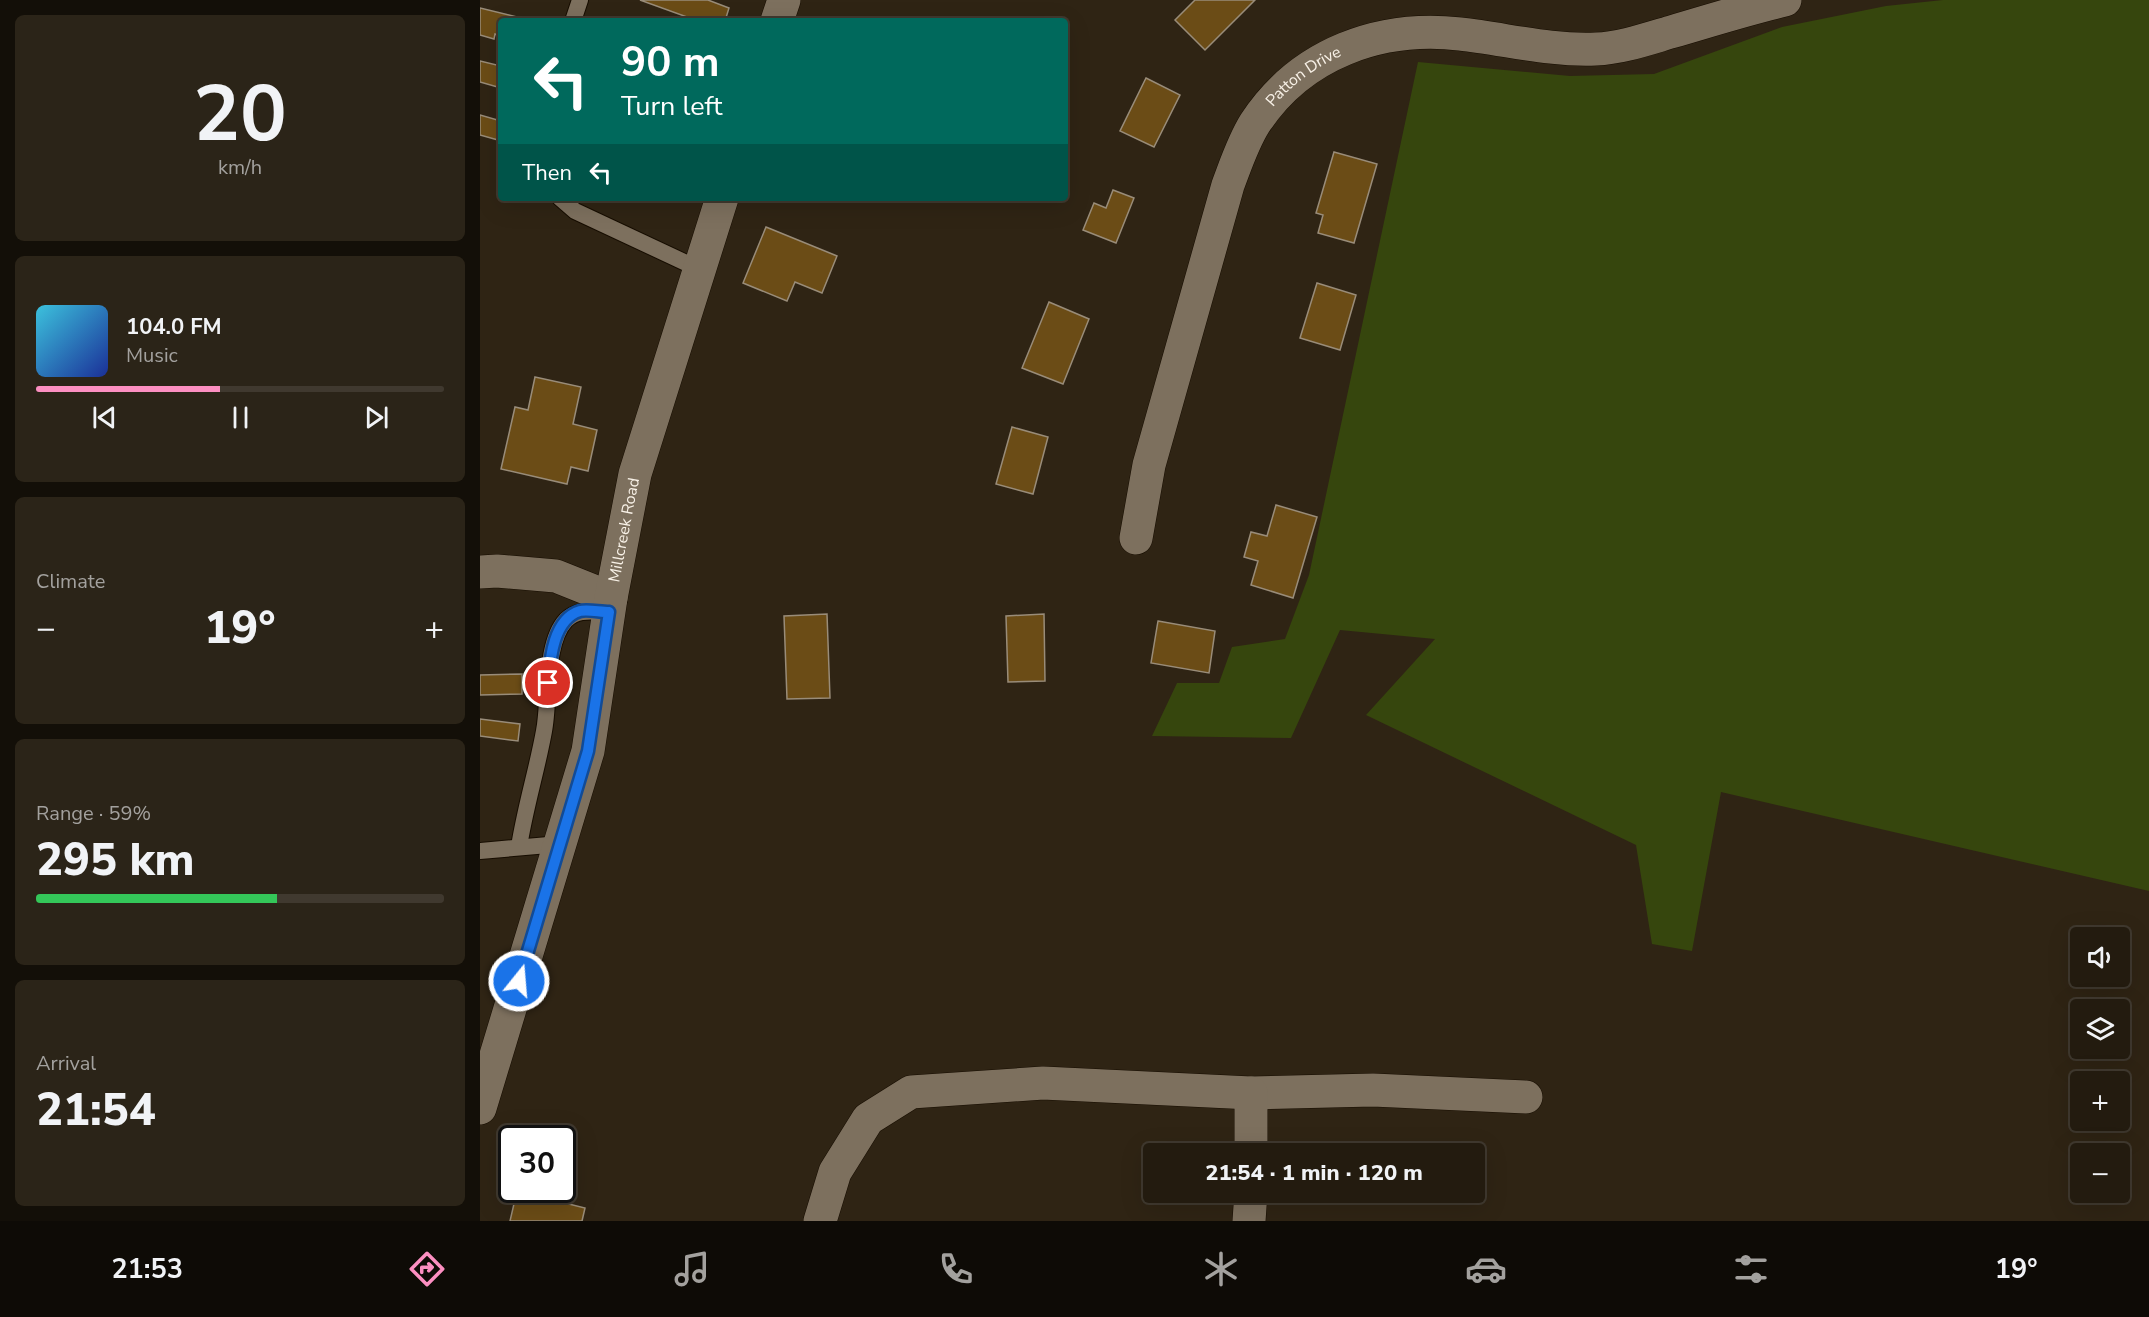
<!DOCTYPE html>
<html lang="en">
<head>
<meta charset="utf-8">
<style>
  body { margin:0; font-family:"Nunito Sans",sans-serif; background:#2b2418; color:#f1f3f6; height:100vh; display:flex; flex-direction:column; font-size:22px; white-space:nowrap }
  * { box-sizing:border-box; margin:0 }
  p { font-size:20px; color:#a3a19e }
  .icon { flex:none; width:33px; height:33px; fill:none; stroke:currentColor; stroke-width:2; stroke-linecap:round; stroke-linejoin:round }
  .map { position:relative; flex:1; overflow:hidden }
  .sheet { display:flex; flex-direction:column; gap:15px; padding:15px; background:#130f08; width:480px }
  .sheet>* { flex:none }
  .guide { position:absolute; left:18px; top:18px; width:570px; height:183px; border-radius:6px; box-shadow:0 6px 24px #0002,0 0 0 2px #40392f; background:#00695c; color:#fff; overflow:hidden }
  .tools { position:absolute; left:1590px; top:927px; display:grid; gap:12px }
  .tools a { display:grid; place-items:center; width:60px; height:60px; border-radius:6px; background:#231b0f; box-shadow:0 6px 24px #0002,0 0 0 2px #40392f; font-size:30px }
  .speed { position:absolute; left:18px; top:1125px; display:flex; gap:12px; font-size:30px; font-weight:700; text-align:center }
  .speed>* { display:grid; place-content:center; width:78px; height:78px; border-radius:50%; background:#231b0f; box-shadow:0 6px 24px #0002,0 0 0 2px #40392f; line-height:1 }
  .speed .limit { border:3px solid #111; border-radius:9px; background:#fff; color:#111 }
  .pin { position:absolute; display:grid; place-items:center; width:51px; height:51px; color:#fff; margin:-26px; border:3px solid #fff; border-radius:50%; box-shadow:0 2px 6px #0007 }
  .me { position:absolute; width:66px; margin:-33px; rotate:17deg; stroke-linejoin:round; filter:drop-shadow(0 0 4px #0008) }
  .turn { display:flex; align-items:center; gap:21px; height:126px; padding:0 24px; font-size:27px }
  .turn .icon { width:78px; height:78px; stroke-width:2.5 }
  .turn b { display:block; font-size:42px; line-height:51px }
  .then { display:flex; align-items:center; height:57px; padding:0 24px; background:#0003; gap:12px; font-size:22px }
  .big { font-size:45px; font-weight:800; line-height:1.1 }
  .sheet .widget { flex:1; display:flex; flex-direction:column; justify-content:center; gap:9px; min-width:0; padding:0 21px; border-radius:9px; background:#2b2418 }
  .sheet .dial { align-items:center; gap:0 }
  .dial b { font-size:78px; line-height:1 }
  .song { display:flex; align-items:center; gap:18px }
  .cover { width:72px; height:72px; border-radius:9px; background:linear-gradient(135deg,hsl(190 70% 55%),hsl(230 70% 35%)) }
  .played { height:6px; border-radius:3px; background:linear-gradient(90deg,#fc8fc1 45%,#40392f 45%) }
  .keys { display:flex; justify-content:space-around; direction:ltr }
  .heat { display:flex; justify-content:space-between; align-items:center; font-size:33px; direction:ltr }
  .charge { height:9px; border-radius:4px; background:linear-gradient(90deg,#34c759 59%,#40392f 0) }
  .trip { position:absolute; left:663px; top:1143px; width:342px; height:60px; border-radius:6px; background:#231b0f; box-shadow:0 6px 24px #0002,0 0 0 2px #40392f; font-weight:800; line-height:60px; text-align:center }
  .dock { display:flex; height:96px; justify-content:space-around; align-items:center; background:#0e0b06; color:#a3a19e }
  .dock .icon { width:42px; height:42px }
  .dock .current { color:#fc8fc1 }
  .dock b { font-size:27px; color:#f1f3f6 }
  main { display:flex; flex:1; min-height:0 }
  .map>svg:first-child { display:block }
  .green { fill:#36460d }
  .building { fill:#6b4c16; stroke:#998c79; stroke-width:1.5 }
  .lines { fill:none; stroke-linecap:round; stroke-linejoin:round }
  .lane-casing { stroke:#170d01; stroke-width:18 }
  .street-casing { stroke:#170d01; stroke-width:34 }
  .lane { stroke:#7d705e; stroke-width:16 }
  .street { stroke:#7d705e; stroke-width:33 }
  .route-casing { stroke:#114b97; stroke-width:15 }
  .route { stroke:#1a73e8; stroke-width:10 }
  .labels { text-anchor:middle; dominant-baseline:central; stroke-width:6; stroke-linejoin:round; paint-order:stroke }
  .street-label { font-size:16px; fill:#f8f1e7; stroke:#130e07 }
</style>
</head>
<body>
<main>
<section class="sheet">
<div class="widget dial"><b>20</b><p>km/h</p></div>
<div class="widget">
<div class="song"><i class="cover"></i><div><b>104.0 FM</b><p>Music</p></div></div>
<div class="played"></div>
<div class="keys"><svg class="icon" aria-label="previous" viewBox="0 0 24 24"><path d="M18 5L8 12l10 7zM5 5v14"/></svg><svg class="icon" aria-label="pause" viewBox="0 0 24 24"><path d="M8 5v14M16 5v14"/></svg><svg class="icon" aria-label="next" viewBox="0 0 24 24"><path d="M6 5l10 7-10 7zM19 5v14"/></svg></div>
</div>
<div class="widget"><p>Climate</p>
<div class="heat"><a>−</a><b class="big">19°</b><a>+</a></div>
</div>
<div class="widget"><p>Range · 59%</p><b class="big">295 km</b><div class="charge"></div></div>
<div class="widget"><p>Arrival</p><b class="big">21:54</b></div>
</section>
<div class="map">
<svg width="1669" height="1221" viewBox="0 0 1669 1221">
  <rect width="100%" height="100%" fill="#2f2414"/>
  <polygon class="green" points="1463,0 1669,0 1669,891 1241,792 1212,951 1172,944 1156,845 886,715 955,639 860,630 811,738 672,736 697,683 739,683 752,647 805,639 829,575 938,62 1090,76 1174,74 1302,27 1406,6"/>
  <g class="building">
    <polygon points="160,0 228,0 249,8 245,21 218,21"/>
    <polygon points="715,0 775,0 725,50 695,20"/>
    <polygon points="0,8 45,19 44,21 21,21 21,36 15,34 14,39 0,35"/>
    <polygon points="0,61 21,66 21,88 0,82"/>
    <polygon points="666,78 700,95 674,147 640,131"/>
    <polygon points="0,115 21,121 18,140 0,135"/>
    <polygon points="854,152 897,164 874,243 838,233 843,215 836,213"/>
    <polygon points="633,190 654,198 636,243 603,230 614,203 626,208"/>
    <polygon points="286,227 357,256 342,293 315,282 307,301 263,283"/>
    <polygon points="837,283 876,295 860,350 820,338"/>
    <polygon points="569,302 609,319 583,384 542,368"/>
    <polygon points="55,377 101,387 93,424 117,430 108,471 91,467 87,484 21,469 35,407 48,410"/>
    <polygon points="532,427 568,437 553,494 516,484"/>
    <polygon points="796,505 837,517 813,598 771,585 778,561 764,557 771,532 787,536"/>
    <polygon points="347,614 350,698 307,699 304,616"/>
    <polygon points="564,614 565,681 528,682 526,616"/>
    <polygon points="678,621 735,631 729,673 671,663"/>
    <polygon points="42,674 42,694 0,695 0,675"/>
    <polygon points="0,719 40,724 38,741 0,736"/>
    <polygon points="37,1191 105,1208 102,1221 30,1221"/>
  </g>
  <g class="lines">
    <g class="lane-casing">
      <g id="lane">
        <polyline points="93,21 100,0"/>
        <polyline points="80,198 95,211 219,269"/>
        <path d="M39,847C45,808 57,770 64,731C70,701 64,643 86,620C98,608 113,612 129,612"/>
        <polyline points="0,851 80,844"/>
      </g>
    </g>
    <g class="street-casing">
      <g id="street">
        <polyline points="297,21 304,0"/>
        <path id="s1" d="M656,538L669,465L748,185C756,164 763,142 775,123C821,53 900,25 980,34C1026,39 1070,51 1116,49C1141,48 1167,39 1191,32C1229,21 1266,9 1305,0"/>
        <polyline points="0,572 17,571 76,576 131,598"/>
        <polyline points="771,1093 893,1090 1046,1097"/>
        <path id="s2" d="M0,1108L108,751L131,598L155,474L242,198"/>
        <polyline points="340,1221 355,1172 388,1119 431,1092 563,1083 771,1093 771,1154"/>
        <polyline points="769,1221 771,1192"/>
      </g>
    </g>
    <use href="#lane" class="lane"/>
    <use href="#street" class="street"/>
  </g>
  <g class="lines">
    <g class="route-casing">
      <path id="route" d="M39,981L108,751L129,612C120,612 107,609 100,611C73,619 70,660 68,683"/>
    </g>
    <use href="#route" class="route"/>
  </g>
  <g class="labels">
    <g class="street-label">
      <text stroke="none"><textPath href="#s1" startOffset="501">Patton Drive</textPath></text>
      <text stroke="none"><textPath href="#s2" startOffset="597">Millcreek Road</textPath></text>
    </g>
  </g>
</svg>
<div class="tools">
<a><svg class="icon" aria-label="sound" viewBox="0 0 24 24"><path d="M4 9h4l5-4v14l-5-4H4zM17 9q2 3 0 6"/></svg></a>
<a><svg class="icon" aria-label="layers" viewBox="0 0 24 24"><path d="M12 4l9 5-9 5-9-5zM3 14l9 5 9-5"/></svg></a>
<a>+</a>
<a>−</a>
</div>
<div class="speed"><div class="limit">30</div></div>
<div class="pin" style="left:68px;top:683px;background:#d93025"><svg class="icon" aria-label="arrive" viewBox="0 0 24 24"><path d="M6 21V4h12l-3 4 3 4H6"/></svg></div>
<svg class="me" style="left:39px;top:981px" viewBox="-20 -20 40 40"><circle r="17" fill="#1a73e8" stroke="#fff" stroke-width="3"/><path d="M0-11L8 9 0 5-8 9z" fill="#fff"/></svg>
<div class="trip">21:54 · 1 min · 120 m</div>
<div class="guide">
<div class="turn"><svg class="icon" aria-label="left" viewBox="0 0 24 24"><path d="M17 20v-9H6M10 6l-5 5 5 5"/></svg><div><b>90 m</b>Turn left</div></div>
<div class="then">Then<svg class="icon" aria-label="left" viewBox="0 0 24 24"><path d="M17 20v-9H6M10 6l-5 5 5 5"/></svg></div>
</div>
</div>
</main>
<nav class="dock">
<b>21:53</b>
<svg class="icon current" aria-label="directions" viewBox="0 0 24 24"><path d="M12 3l9 9-9 9-9-9zM9 14v-3h6M13 9l2 2-2 2"/></svg>
<svg class="icon" aria-label="music" viewBox="0 0 24 24"><path d="M9 18V5l10-2v13"/><circle cx="6" cy="18" r="3"/><circle cx="16" cy="16" r="3"/></svg>
<svg class="icon" aria-label="phone" viewBox="0 0 24 24"><path d="M5 4h4l2 5-3 2q2 4 5 5l2-3 5 2v4C11 20 4 13 5 4z"/></svg>
<svg class="icon" aria-label="climate" viewBox="0 0 24 24"><path d="M12 3v18M4 7l16 10M4 17L20 7"/></svg>
<svg class="icon" aria-label="car" viewBox="0 0 24 24"><path d="M5 17H2v-5l4-1 3-4h7l3 4 3 1v5h-3M9 17h6M6 11h13"/><circle cx="7" cy="17" r="2"/><circle cx="17" cy="17" r="2"/></svg>
<svg class="icon" aria-label="filters" viewBox="0 0 24 24"><path d="M4 7h16M4 17h16"/><circle cx="9" cy="7" r="2"/><circle cx="15" cy="17" r="2"/></svg>
<b>19°</b>
</nav>
</body>
</html>
